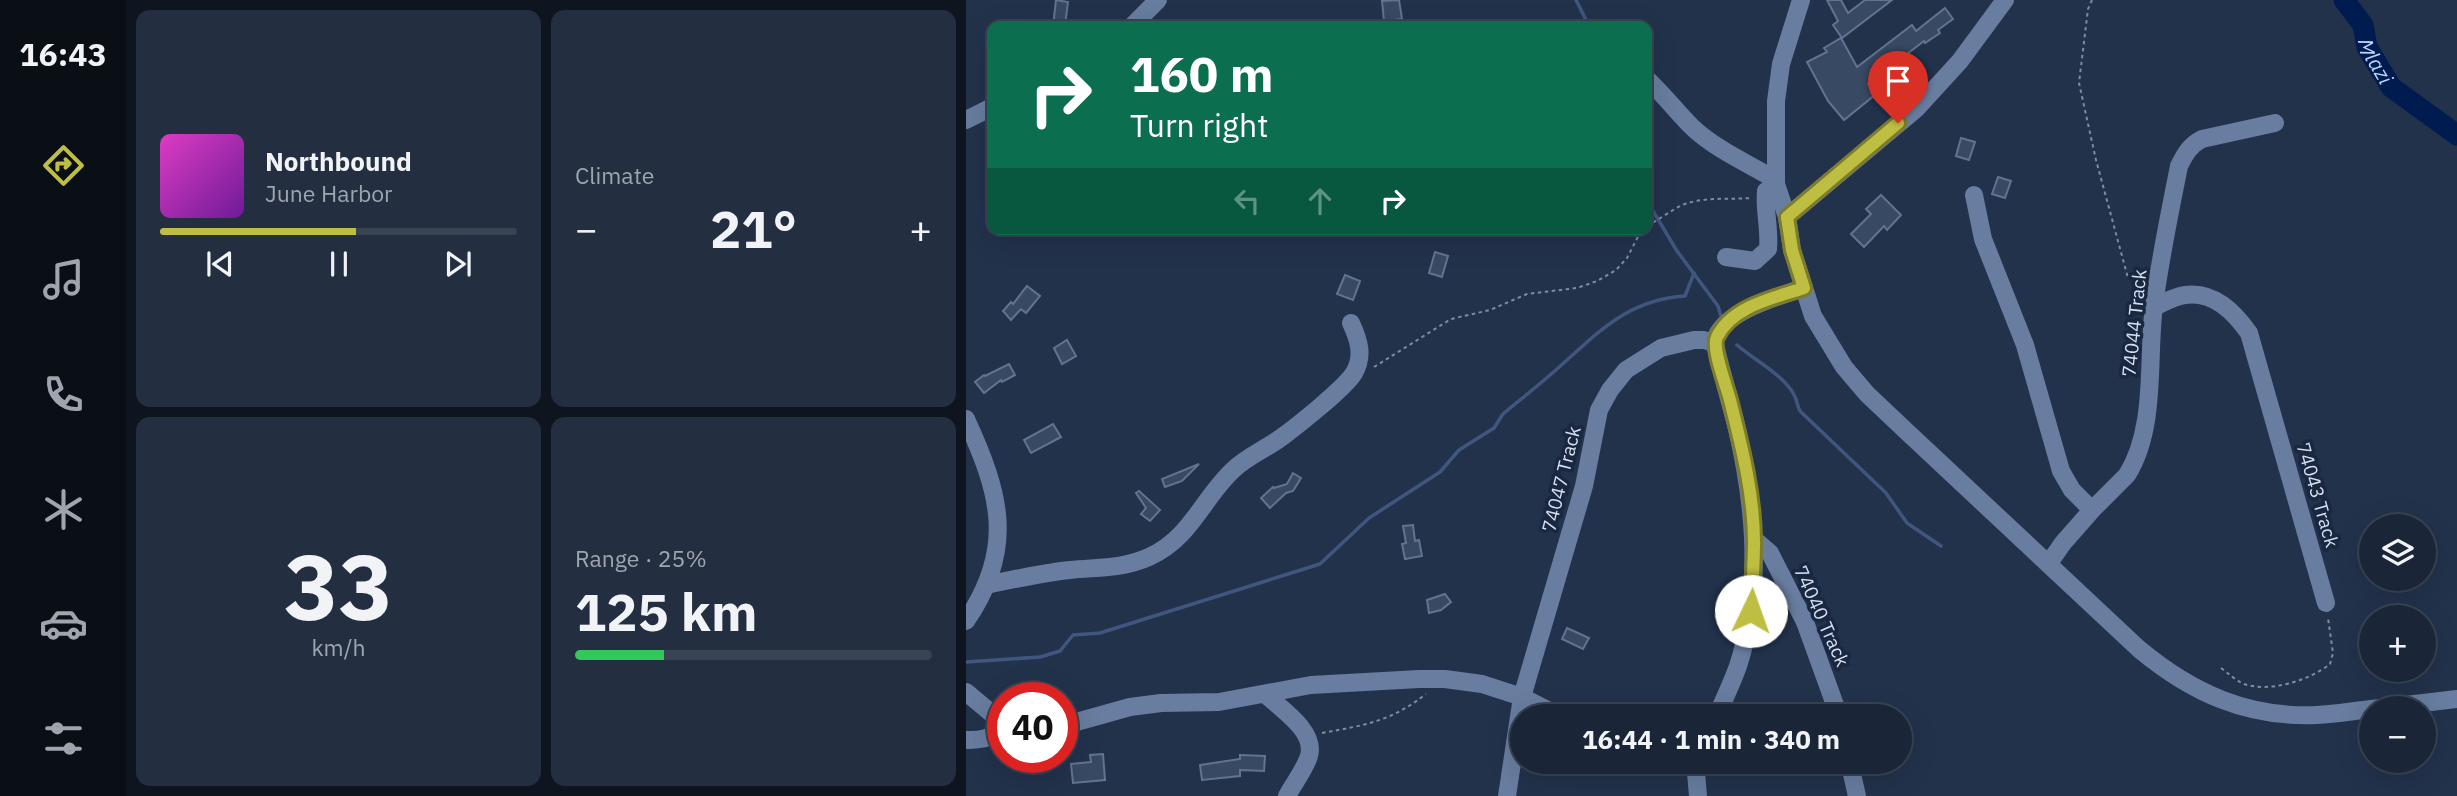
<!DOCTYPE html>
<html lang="en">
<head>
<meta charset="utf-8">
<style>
  body { margin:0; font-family:"IBM Plex Sans",sans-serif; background:#232e40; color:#f1f3f6; height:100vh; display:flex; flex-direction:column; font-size:26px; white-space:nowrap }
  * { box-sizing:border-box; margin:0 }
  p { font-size:23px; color:#9fa5ae }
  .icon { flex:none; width:38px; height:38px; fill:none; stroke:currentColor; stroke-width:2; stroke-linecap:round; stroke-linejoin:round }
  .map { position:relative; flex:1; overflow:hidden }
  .details { display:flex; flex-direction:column; gap:10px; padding:10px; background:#0e151f; width:840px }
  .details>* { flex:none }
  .hud { position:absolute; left:21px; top:21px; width:665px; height:214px; border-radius:14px; box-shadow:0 7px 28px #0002,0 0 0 2px #384353; background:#0b6e4f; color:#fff; overflow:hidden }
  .tools { position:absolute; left:1393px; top:514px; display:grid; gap:14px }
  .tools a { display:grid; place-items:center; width:77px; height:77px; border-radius:50%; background:#1a2638; box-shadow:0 7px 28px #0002,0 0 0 2px #384353; font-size:35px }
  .speed { position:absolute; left:21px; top:682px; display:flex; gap:14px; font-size:35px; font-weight:700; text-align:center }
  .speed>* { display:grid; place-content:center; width:91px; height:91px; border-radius:50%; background:#1a2638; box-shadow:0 7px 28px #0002,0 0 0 2px #384353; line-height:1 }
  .speed .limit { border:10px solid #d22; background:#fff; color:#111 }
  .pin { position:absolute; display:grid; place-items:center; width:60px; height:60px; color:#fff; margin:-72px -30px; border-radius:50% 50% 50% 0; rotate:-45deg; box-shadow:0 0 7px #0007 }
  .pin .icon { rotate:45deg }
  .me { position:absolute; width:77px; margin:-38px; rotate:3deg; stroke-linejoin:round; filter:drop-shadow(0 0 5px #0008) }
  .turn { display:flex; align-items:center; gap:24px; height:147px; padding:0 28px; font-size:32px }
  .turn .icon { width:91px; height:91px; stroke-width:2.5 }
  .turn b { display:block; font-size:49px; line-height:60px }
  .lanes { display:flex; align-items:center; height:66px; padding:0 28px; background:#0003; justify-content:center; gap:35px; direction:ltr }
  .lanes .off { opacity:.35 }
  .big { font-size:52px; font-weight:700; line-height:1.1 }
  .details .card { flex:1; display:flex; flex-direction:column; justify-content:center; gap:10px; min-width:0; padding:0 24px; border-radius:14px; background:#232e40 }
  .details .dial { align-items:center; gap:0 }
  .dial b { font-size:91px; line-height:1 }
  .song { display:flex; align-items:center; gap:21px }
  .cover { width:84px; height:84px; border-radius:10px; background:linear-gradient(135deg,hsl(310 70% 55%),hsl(280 70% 35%)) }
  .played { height:7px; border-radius:4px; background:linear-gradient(90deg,#bebf42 55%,#384353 55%) }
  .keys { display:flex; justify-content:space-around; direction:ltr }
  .heat { display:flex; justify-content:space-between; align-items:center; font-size:38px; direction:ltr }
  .charge { height:10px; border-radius:5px; background:linear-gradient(90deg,#34c759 25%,#384353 0) }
  .details .tiles { flex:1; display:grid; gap:10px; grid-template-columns:repeat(2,1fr) }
  .trip { position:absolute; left:544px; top:704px; width:402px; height:70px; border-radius:35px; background:#1a2638; box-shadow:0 7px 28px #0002,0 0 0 2px #384353; font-weight:700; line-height:70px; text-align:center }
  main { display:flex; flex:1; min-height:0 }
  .tabs { display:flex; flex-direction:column; width:126px; justify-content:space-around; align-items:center; background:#0a0f16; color:#9fa5ae }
  .tabs .icon { width:49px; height:49px }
  .tabs .on { color:#bebf42 }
  .tabs b { font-size:32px; color:#f1f3f6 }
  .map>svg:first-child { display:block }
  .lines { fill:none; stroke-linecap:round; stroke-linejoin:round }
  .stream { stroke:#40567f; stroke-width:3.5 }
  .river { stroke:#001b4f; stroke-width:21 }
  .building { fill:#384963; stroke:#627390; stroke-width:2 }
  .path { stroke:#7f8ca0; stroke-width:2; stroke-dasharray:3.5 3.5; stroke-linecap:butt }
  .minor { stroke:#687d9f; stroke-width:18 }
  .route-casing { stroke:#7c7c2b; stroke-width:18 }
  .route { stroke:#bebf42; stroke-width:12 }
  .labels { text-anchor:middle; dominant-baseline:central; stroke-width:7; stroke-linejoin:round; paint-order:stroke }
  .street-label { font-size:19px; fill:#d5dfef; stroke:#192840 }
  .water-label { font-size:21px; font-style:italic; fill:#bbd5fe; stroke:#192840 }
</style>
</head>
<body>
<main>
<nav class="tabs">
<b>16:43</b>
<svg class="icon on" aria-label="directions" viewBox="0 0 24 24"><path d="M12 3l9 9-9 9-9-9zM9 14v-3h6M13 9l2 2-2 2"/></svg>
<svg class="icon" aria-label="music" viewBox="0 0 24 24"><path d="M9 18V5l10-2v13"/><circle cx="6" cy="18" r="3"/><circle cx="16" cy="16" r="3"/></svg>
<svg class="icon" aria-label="phone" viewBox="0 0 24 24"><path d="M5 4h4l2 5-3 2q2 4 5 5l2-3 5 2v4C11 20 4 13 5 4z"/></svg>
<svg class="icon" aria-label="climate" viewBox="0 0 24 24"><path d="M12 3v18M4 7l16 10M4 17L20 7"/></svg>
<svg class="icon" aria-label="car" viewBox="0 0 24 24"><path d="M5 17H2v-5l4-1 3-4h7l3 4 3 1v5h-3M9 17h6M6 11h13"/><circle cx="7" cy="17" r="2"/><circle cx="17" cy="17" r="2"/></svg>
<svg class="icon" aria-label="filters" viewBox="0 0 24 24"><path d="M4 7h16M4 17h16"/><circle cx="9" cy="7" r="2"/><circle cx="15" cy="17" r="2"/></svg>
</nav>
<section class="details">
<div class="tiles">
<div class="card">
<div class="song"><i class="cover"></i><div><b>Northbound</b><p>June Harbor</p></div></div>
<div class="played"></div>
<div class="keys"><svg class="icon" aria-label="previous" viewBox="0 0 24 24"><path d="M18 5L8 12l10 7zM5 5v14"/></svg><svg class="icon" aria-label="pause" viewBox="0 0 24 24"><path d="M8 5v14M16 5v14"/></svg><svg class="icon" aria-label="next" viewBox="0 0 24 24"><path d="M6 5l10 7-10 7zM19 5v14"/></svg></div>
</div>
<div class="card"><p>Climate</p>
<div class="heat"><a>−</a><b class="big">21°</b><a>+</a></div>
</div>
<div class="card dial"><b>33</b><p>km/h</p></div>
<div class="card"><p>Range · 25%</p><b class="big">125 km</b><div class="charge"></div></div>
</div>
</section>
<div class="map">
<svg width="1491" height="796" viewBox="0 0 1491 796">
  <rect width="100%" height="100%" fill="#22324b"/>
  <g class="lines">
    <g class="stream">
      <polyline points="610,0 623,26"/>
      <polyline points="681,201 711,251 752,306 756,320"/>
      <path d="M771,345C787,359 819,376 828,395C831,399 831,406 834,411L920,493L941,523L975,546"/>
      <path d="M0,662L74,657L94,651L107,635L134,633L354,564L403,518L474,472L493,450L528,428L537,414C555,399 573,385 591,369C632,333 660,300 719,296L728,273"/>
    </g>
    <path class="river" id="s1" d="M1378,0L1397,25L1401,47L1425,87L1491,135"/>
  </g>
  <g class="building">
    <polygon points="90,0 102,2 99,26 87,26"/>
    <polygon points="433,0 436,19 418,21 416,1"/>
    <polygon points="861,0 875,0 882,13 899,0 926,0 876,38 867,25 872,21"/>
    <polygon points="979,8 987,19 972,30 974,33 959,43 958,41 902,84 910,94 878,120 862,101 841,62 861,52 858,48 875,38 891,67 946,25 950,31"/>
    <polygon points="995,138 1009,142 1003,160 990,156"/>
    <polygon points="1032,177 1045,181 1039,198 1026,194"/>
    <polygon points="915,195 935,215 921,230 918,226 898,247 885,234 905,214 900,209"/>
    <polygon points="469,252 482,256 476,277 463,273"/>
    <polygon points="379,275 394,281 387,300 371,294"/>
    <polygon points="61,286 74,296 60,313 55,309 45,320 37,311 45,302 47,304"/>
    <polygon points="101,340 110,356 96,364 88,348"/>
    <polygon points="43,364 49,375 36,382 35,380 18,393 9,382 18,375 19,376"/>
    <polygon points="87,424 95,437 65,453 58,440"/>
    <polygon points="233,464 216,481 199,487 196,479"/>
    <polygon points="327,473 335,478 327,491 320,493 304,508 295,498 307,487 308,488 321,484"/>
    <polygon points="173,491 194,510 184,521 175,514 180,508 170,493"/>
    <polygon points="447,525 449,541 453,540 456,556 439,559 436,544 440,543 437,526"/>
    <polygon points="479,594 485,602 475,610 463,613 461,600"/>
    <polygon points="601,628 623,638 617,649 596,639"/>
    <polygon points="137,754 139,780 107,783 105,764 125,762 124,755"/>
    <polygon points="274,755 299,756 298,771 274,770 274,776 236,780 234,765 274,759"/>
  </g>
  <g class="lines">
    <g class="path">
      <polyline points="1126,0 1122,9 1113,83 1130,160 1162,278"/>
      <path d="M681,226C692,220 703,212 714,206C736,196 762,200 785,198"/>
      <polyline points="408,367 485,319 524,310 561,294 611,288 631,281 650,270 661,258 676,229"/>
      <path d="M1255,668C1263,674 1269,680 1278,684C1304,693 1344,680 1364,664L1367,653L1362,618"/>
      <path d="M356,733C399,725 424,722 460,694"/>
    </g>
    <g class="minor">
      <path d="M835,0L815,64L810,101V184L821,217L826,250L847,316L878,367L901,394L938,429L1173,649C1226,693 1281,718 1351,715C1369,714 1387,711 1405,709"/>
      <polyline points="166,26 192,0"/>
      <path d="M681,79C697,94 711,112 726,127C749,149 783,164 810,180"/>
      <polyline points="0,120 26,107"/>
      <polyline points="1008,195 1017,239 1059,345 1095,471 1106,490 1126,510"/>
      <polyline points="821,217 951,108 994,61 1039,0"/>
      <path d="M760,257L789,261L802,249C804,229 798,210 800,191L810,184"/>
      <path d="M1188,307C1197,303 1209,296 1219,295C1248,291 1268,312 1283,333L1360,603"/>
      <path d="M0,419C34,493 50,548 0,621"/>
      <polyline points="789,540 804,553 839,622 873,716"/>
      <path d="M1083,563L1097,543L1126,510L1161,475C1191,427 1181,359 1188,305C1194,259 1204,212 1213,166C1219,154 1224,145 1236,139L1309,123"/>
      <path d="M20,585C48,579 76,573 104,570C132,567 156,569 183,557C225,538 236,499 267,470C281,456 300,449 316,437C331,426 379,388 388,373C398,356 393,340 385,323"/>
      <polyline points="0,692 37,723"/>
      <path d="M299,694C315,709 350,731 343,756C339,769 328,783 321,796"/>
      <polyline points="1406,709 1491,699"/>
      <path d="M751,716C758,699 766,683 772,666C797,589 789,506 771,429C768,415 748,347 749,341C755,312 813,296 838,288"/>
      <polyline points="96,726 164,707 195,703 253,702 345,685 453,679 479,679 516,684 556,697 593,716"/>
      <path d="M0,740C18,740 26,739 37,723"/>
      <polyline points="729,761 732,796"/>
      <polyline points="883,761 891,796"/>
      <polyline points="541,796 556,697 618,486 633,410 644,390 660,370 695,348 728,340 738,340 748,343"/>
    </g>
  </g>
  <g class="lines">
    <g class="route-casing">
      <path id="route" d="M785,611C786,588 788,565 788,542C788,495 776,448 765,404C762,389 745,349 751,337C766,306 808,298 838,288L826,250L821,217L932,123"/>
    </g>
    <use href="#route" class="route"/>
  </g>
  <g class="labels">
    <g class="street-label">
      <text transform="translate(1168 323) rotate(-84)">74044 Track</text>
      <text transform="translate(595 479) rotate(-76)">74047 Track</text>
      <text transform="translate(1352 495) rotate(74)">74043 Track</text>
      <text transform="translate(856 616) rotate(66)">74040 Track</text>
    </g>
    <g class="water-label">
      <text stroke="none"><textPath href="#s1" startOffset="70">Mlazi</textPath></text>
    </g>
  </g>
</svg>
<div class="tools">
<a><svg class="icon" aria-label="layers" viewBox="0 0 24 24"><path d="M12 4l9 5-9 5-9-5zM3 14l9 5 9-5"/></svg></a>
<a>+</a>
<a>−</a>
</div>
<div class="speed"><div class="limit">40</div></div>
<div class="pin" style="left:932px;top:123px;background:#d93025"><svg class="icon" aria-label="arrive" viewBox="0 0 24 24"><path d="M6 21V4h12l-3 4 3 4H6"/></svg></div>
<svg class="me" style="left:785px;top:611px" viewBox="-20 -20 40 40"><circle r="19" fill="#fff"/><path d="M0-13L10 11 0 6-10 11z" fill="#bebf42"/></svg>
<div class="trip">16:44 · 1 min · 340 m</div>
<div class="hud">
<div class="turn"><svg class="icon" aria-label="right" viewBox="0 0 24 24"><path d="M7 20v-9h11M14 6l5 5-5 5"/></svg><div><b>160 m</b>Turn right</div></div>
<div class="lanes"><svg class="icon off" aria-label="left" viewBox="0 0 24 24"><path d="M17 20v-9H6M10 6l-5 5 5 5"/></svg><svg class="icon off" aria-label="ahead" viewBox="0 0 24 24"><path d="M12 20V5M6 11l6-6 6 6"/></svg><svg class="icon" aria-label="right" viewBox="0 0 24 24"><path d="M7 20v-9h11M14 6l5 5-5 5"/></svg></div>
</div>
</div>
</main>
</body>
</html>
